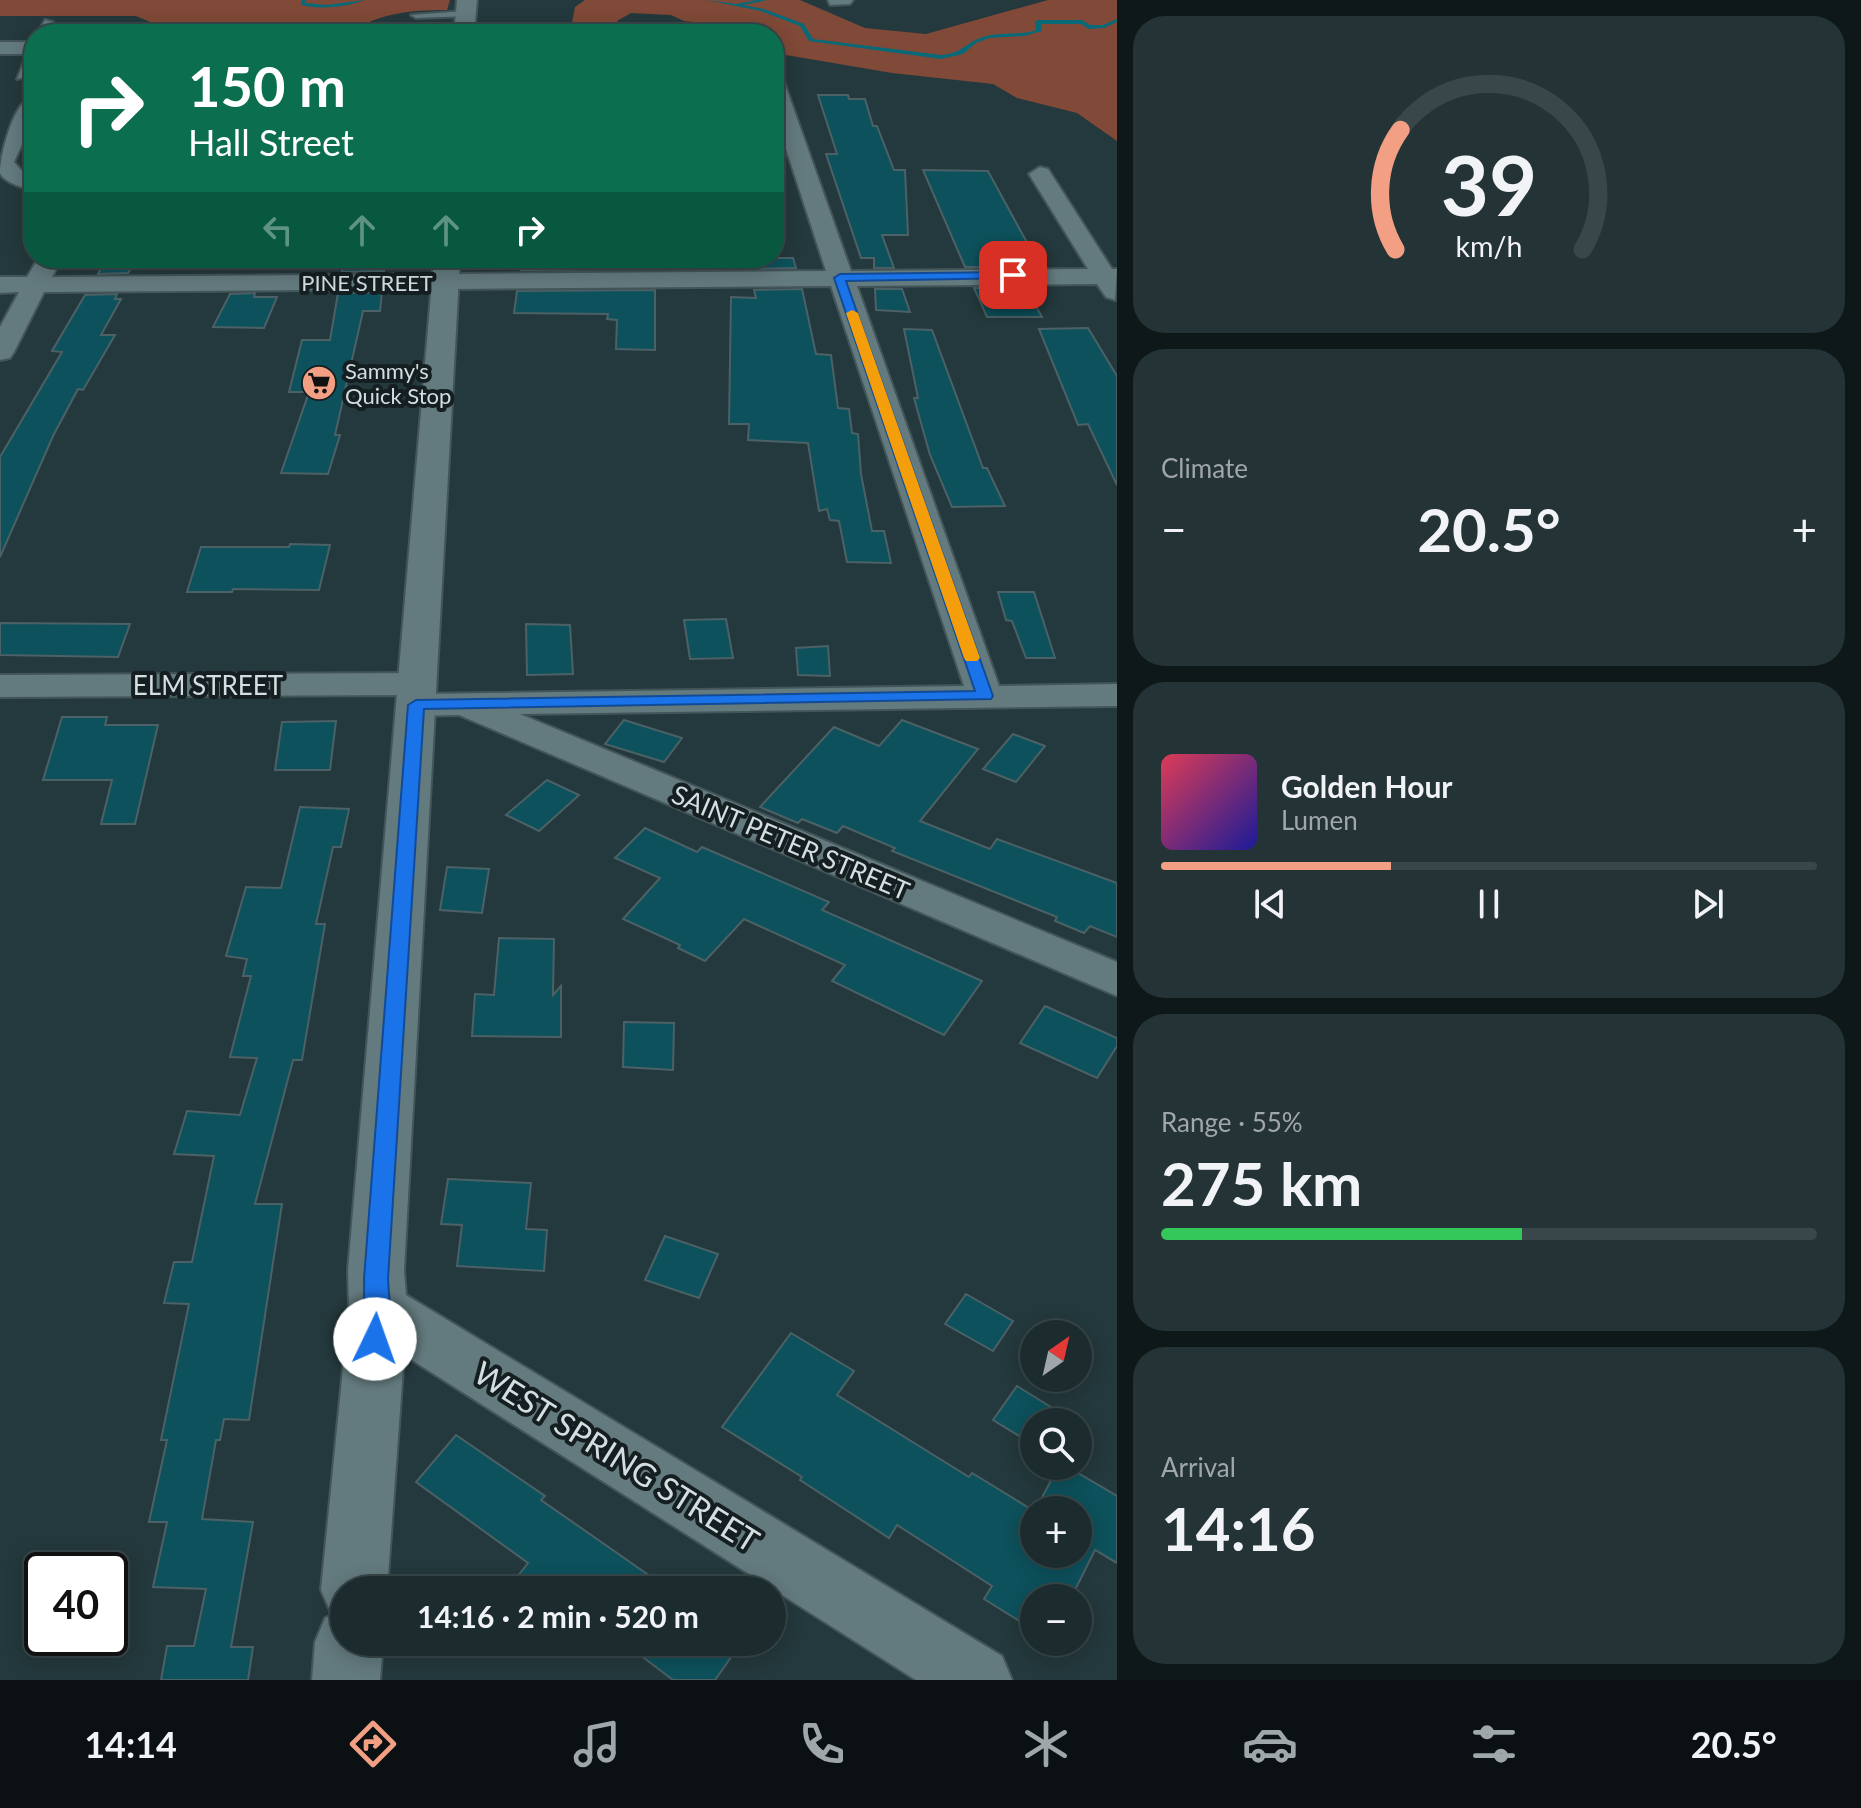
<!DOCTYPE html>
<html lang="en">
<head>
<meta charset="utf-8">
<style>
  body { margin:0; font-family:Lato,sans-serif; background:#243336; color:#f1f3f6; height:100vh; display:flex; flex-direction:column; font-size:30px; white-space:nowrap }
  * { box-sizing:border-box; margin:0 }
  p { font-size:26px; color:#a0a7aa }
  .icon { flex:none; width:44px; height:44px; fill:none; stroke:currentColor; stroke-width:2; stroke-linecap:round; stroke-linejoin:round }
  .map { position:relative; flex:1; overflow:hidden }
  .drawer { display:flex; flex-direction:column; gap:16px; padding:16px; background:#0f1819; width:744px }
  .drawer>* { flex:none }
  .hud { position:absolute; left:24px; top:24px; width:760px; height:244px; border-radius:32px; box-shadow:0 4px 20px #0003,0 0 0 2px #39474a; background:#0b6e4f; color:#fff; overflow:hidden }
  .needle { width:52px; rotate:34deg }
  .fabs { position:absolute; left:1020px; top:1320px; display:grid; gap:16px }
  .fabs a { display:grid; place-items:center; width:72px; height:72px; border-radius:50%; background:#1b2b2e; box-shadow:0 4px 20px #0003,0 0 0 2px #39474a; font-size:40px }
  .speed { position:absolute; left:24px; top:1552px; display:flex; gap:16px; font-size:40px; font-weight:700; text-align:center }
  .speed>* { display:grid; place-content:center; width:104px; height:104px; border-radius:50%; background:#1b2b2e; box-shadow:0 4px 20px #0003,0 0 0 2px #39474a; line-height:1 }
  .speed .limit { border:4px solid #111; border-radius:12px; background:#fff; color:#111 }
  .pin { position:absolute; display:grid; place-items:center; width:68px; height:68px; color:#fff; margin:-34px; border-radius:16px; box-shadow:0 4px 12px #0006 }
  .me { position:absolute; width:88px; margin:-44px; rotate:3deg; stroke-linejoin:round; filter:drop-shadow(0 0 6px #0008) }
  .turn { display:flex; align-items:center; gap:28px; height:168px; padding:0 32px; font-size:36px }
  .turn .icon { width:104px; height:104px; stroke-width:2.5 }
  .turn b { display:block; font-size:56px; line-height:68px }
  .lanes { display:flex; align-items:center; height:76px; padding:0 32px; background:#0003; justify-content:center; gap:40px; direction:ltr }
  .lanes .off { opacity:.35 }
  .big { font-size:60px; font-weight:700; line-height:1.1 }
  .drawer .widget { flex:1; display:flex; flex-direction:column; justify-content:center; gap:12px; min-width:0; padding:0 28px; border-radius:32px; background:#243336 }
  .drawer .dial { align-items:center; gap:0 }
  .dial svg { height:208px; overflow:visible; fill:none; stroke:#39474a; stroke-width:7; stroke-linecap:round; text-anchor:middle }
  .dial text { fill:#f1f3f6; stroke:none }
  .song { display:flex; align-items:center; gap:24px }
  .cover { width:96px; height:96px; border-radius:12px; background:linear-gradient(135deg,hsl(350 70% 55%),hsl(240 70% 35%)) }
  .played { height:8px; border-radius:4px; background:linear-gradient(90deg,#f39f84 35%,#39474a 35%) }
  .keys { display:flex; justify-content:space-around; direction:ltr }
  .heat { display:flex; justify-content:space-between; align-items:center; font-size:44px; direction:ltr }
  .charge { height:12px; border-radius:6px; background:linear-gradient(90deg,#34c759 55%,#39474a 0) }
  .trip { position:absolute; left:330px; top:1576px; width:456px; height:80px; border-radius:40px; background:#1b2b2e; box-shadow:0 4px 20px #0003,0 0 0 2px #39474a; font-weight:700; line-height:80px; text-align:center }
  .dock { display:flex; height:128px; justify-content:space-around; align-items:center; background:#0b1112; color:#a0a7aa }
  .dock .icon { width:56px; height:56px }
  .dock .current { color:#f39f84 }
  .dock b { font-size:36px; color:#f1f3f6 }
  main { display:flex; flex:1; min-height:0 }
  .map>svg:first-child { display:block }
  .forest { fill:#814937 }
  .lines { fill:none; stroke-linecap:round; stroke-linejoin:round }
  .stream { fill:#086978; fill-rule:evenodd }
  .building { fill:#0d515c; stroke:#4b6165; stroke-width:2 }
  .service-casing { stroke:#435559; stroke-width:4 }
  .minor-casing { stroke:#435559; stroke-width:4 }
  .tertiary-casing { stroke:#435559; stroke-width:4 }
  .service { fill:#637a7e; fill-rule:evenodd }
  .minor { fill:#637a7e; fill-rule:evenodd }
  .tertiary { fill:#637a7e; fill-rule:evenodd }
  .route { fill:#1a73e8; stroke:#114b97; stroke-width:2 }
  .slow { fill:#f59e0b }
  .labels { text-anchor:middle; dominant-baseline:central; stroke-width:8; stroke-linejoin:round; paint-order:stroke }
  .far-street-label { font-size:22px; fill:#d2dee1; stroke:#151e20 }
  .far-poi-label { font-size:22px; fill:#d2dee1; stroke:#151e20; text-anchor:start }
  .street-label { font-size:26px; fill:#d2dee1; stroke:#151e20 }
  .near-street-label { font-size:32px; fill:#d2dee1; stroke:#151e20 }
</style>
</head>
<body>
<main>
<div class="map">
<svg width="1117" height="1680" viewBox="0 0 1117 1680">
  <rect width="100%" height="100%" fill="#24393d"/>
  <g class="forest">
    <path d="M0,0H450L447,10C410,10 378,13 347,34H179L136,16H0Z"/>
    <polygon points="585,0 800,0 865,28 926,34 1048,0 1117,0 1117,141 1077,113 1017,98 993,84 892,73 780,54 774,51 774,34 740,34 723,25 684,21 671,15 631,13 617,21 623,34 570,34 575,7"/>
  </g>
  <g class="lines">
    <g class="stream">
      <path d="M302,0H306V3L326,5L365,0C345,7 323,10 301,5Z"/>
      <path d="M706,0L737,4L756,0H767L743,5L764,9L804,24L813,39L941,55C964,53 964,43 983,37C1000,31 1019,36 1036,30L1035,22L1038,20H1082L1090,25H1103L1117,19V22L1104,28L1089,29L1081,24H1041L1042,31L1024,36L989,38L976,43L963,54L941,59L809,41L800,26L761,11Z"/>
    </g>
  </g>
  <g class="building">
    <polygon points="818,95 848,95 849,99 865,99 873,126 877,126 894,170 905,170 908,235 882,235 894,268 874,268 874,258 861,258 826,154 837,154"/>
    <polygon points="923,170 988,171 1037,261 1012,261 1015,267 965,267"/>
    <polygon points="107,258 137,258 128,273 98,274"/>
    <polygon points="344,258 386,258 384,271 342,272"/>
    <polygon points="578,258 657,258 656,269 521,270 523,259"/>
    <polygon points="746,258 793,258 796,268 749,269"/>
    <polygon points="974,288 1026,288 1042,317 987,317"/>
    <polygon points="802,289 816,354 831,355 838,408 849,409 852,433 858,434 861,474 872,531 884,531 891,563 847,562 839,521 830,520 827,509 819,511 808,443 748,440 749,424 729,424 731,297 756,298 754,290"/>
    <polygon points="875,289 902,289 910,312 876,310"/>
    <polygon points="655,290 655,350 616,349 617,320 607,319 608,314 514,313 517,291"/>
    <polygon points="382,292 380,311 363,311 335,435 340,435 328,474 281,473 309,392 289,392 302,340 330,340 338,293"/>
    <polygon points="255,293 254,297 277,297 264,328 213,327 230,294"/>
    <polygon points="117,294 115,299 121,299 101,335 115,335 83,390 78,389 53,436 0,557 0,457 62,352 52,351 85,295"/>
    <polygon points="1088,328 1117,376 1117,485 1088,424 1078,425 1039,329"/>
    <polygon points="904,329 932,330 983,468 987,468 1005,506 952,507 930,455 914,398 918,398"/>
    <polygon points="290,544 330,545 319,590 233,589 232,592 187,592 201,547 289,547"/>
    <polygon points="998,592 1034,592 1055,658 1026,658 1012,621 1006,620"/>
    <polygon points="726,619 733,658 690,659 684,620"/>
    <polygon points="0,623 130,624 118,657 0,655"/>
    <polygon points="526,624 570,625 573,674 527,675"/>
    <polygon points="828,646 830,676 798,675 796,648"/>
    <polygon points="62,717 107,717 105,725 158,725 135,824 101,824 112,780 43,780"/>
    <polygon points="624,720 682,738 664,762 605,744"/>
    <polygon points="902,720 978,749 920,821 990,849 997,839 1117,883 1117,937 1090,926 1084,933 1055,921 1057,917 892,851 895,848 843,826 837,833 802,819 798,823 760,807 834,727 879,746"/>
    <polygon points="336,721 330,770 275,770 282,722"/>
    <polygon points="1013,734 1045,746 1016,782 983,769"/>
    <polygon points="547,780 579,795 539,831 506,815"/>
    <polygon points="300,807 349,809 341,847 333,847 316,924 325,924 302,1060 293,1060 255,1204 282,1204 249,1420 224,1419 220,1440 216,1440 202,1519 253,1522 231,1647 253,1647 248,1680 161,1680 167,1646 194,1646 206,1589 153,1587 167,1522 149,1522 167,1440 161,1440 189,1304 164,1303 174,1262 192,1262 214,1156 174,1154 187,1111 240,1115 257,1058 230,1057 251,976 243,976 247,959 226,956 246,887 281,888"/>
    <polygon points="645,828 697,852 702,847 829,902 822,910 982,981 944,1035 832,981 845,965 744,919 705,961 678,948 680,945 623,919 660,878 615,858"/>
    <polygon points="447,867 489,869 482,913 440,910"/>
    <polygon points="499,938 554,939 553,995 561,986 561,1037 472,1036 475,994 494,995"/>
    <polygon points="1045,1006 1117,1038 1117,1046 1097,1078 1020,1043"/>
    <polygon points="624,1022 674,1023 673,1070 623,1067"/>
    <polygon points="448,1179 531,1183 526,1229 547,1230 544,1271 457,1266 462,1225 441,1224"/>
    <polygon points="665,1236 718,1254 699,1298 645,1280"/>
    <polygon points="966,1294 1013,1321 993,1351 945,1324"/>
    <polygon points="791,1333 854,1371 837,1395 969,1477 972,1473 1034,1511 1034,1554 1078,1554 1078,1510 1035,1510 1059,1466 1066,1466 1117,1496 1117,1563 1095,1550 1071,1598 1034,1598 1034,1630 984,1599 992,1586 897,1525 889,1538 800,1480 802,1477 722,1427"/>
    <polygon points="1017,1386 1059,1412 1053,1422 1034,1422 1034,1445 993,1420"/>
    <polygon points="456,1435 545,1496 541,1500 670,1590 507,1590 528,1563 416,1482"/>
    <polygon points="623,1642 740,1642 741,1643 715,1680 673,1680"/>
  </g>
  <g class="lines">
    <g class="service-casing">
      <g id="service">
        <polygon points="466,11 469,16 416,18 411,15"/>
        <polygon points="45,20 53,22 47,34 37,34"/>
        <polygon points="34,46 34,59 25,77 17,79 29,49"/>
      </g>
    </g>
    <g class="minor-casing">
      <g id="minor">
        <polygon points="828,0 853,0 850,4 830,5"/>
        <rect x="0" y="42" width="34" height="12"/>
        <polygon points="774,76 784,82 851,271 1088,269 1029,174 1040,167 1048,169 1112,269 1117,269 1115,300 1106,297 1097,284 857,286 999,686 1117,684 1117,706 520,714 1117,962 1117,996 459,715 416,716 403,713 398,705 403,697 413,695 0,697 0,675 417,673 430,676 435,684 430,692 420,694 964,686 831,286 44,292 14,352 10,358 0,360 0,327 19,292 0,293 0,277 27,277 36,262 54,262 57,267 52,277 826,271 774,112"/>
        <path d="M30,99L34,100V118L14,162L21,170L34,176V191C25,188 4,183 0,173C0,156 13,103 30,99Z"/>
      </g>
    </g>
    <g class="tertiary-casing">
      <g id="tertiary">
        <polygon points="457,0 477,0 474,34 454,34"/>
        <polygon points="434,258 460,258 404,1270 406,1295 1002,1656 1012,1680 916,1680 404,1355 387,1590 344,1590 344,1642 383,1642 380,1680 312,1680 315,1642 325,1618 334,1614 331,1613 321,1590 349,1308 348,1270"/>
      </g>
    </g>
    <use href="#service" class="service"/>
    <use href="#minor" class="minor"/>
    <use href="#tertiary" class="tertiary"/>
  </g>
  <path class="route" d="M1013,272L1019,275L1017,278L846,281L993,696L991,699L424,709L388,1279C389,1300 394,1326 384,1346L375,1350L367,1346C361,1335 365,1295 364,1279L408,705L416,700L975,691L834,278L840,274Z"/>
  <polygon class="slow" points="852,310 858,313 980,658 977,661 966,661 964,658 846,313"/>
  <defs>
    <g id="supermarket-disc" transform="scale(1.8)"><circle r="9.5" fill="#f39f84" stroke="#151e20"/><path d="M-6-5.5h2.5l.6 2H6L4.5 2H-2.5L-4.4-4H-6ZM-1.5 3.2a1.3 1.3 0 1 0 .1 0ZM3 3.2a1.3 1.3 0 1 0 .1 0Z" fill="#111"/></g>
  </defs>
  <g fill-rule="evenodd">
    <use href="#supermarket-disc" x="319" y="383"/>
  </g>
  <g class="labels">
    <g class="far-street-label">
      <text x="367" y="282">PINE STREET</text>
    </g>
    <g class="far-poi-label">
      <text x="345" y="370">Sammy's<tspan x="345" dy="25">Quick Stop</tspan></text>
    </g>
    <g class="street-label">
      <text x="208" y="685">ELM STREET</text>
      <text transform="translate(791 842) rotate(23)">SAINT PETER STREET</text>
    </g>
    <g class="near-street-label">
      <text transform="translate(617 1456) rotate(32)">WEST SPRING STREET</text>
    </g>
  </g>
</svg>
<div class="fabs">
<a><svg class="needle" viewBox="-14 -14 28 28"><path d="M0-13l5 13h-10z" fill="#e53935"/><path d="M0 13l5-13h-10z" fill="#a0a7aa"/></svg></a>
<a><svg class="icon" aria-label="search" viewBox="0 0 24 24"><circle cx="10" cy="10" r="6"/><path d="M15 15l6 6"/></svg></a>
<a>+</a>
<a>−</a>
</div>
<div class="speed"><div class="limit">40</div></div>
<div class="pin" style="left:1013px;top:275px;background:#d93025"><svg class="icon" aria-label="arrive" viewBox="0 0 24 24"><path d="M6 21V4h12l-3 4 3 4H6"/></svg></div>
<svg class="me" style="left:375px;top:1339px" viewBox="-20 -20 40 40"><circle r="19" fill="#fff"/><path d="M0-13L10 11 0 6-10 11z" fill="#1a73e8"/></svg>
<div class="trip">14:16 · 2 min · 520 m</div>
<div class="hud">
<div class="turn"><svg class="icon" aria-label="right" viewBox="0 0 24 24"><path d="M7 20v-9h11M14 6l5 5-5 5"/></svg><div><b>150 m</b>Hall Street</div></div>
<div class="lanes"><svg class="icon off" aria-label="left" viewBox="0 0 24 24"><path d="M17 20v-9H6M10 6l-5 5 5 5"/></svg><svg class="icon off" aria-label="ahead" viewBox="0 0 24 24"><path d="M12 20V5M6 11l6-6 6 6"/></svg><svg class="icon off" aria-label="ahead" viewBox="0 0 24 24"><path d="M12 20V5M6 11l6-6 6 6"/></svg><svg class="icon" aria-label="right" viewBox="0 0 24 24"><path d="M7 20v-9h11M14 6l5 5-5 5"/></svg></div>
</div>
</div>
<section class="drawer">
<div class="widget dial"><svg viewBox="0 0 100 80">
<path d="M14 69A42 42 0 1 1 86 69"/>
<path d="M14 69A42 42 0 0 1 16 23" stroke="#f39f84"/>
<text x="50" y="56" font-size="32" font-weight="700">39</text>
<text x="50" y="72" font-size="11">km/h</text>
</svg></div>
<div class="widget"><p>Climate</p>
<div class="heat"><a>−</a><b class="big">20.5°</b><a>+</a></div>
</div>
<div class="widget">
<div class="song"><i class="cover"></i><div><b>Golden Hour</b><p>Lumen</p></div></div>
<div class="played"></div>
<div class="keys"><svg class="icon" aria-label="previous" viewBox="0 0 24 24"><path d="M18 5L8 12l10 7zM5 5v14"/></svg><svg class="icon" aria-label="pause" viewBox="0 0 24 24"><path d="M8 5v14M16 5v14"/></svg><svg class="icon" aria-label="next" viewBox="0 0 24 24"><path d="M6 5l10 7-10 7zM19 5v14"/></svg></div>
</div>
<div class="widget"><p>Range · 55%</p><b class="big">275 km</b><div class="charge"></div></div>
<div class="widget"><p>Arrival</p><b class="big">14:16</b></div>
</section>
</main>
<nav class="dock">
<b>14:14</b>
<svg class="icon current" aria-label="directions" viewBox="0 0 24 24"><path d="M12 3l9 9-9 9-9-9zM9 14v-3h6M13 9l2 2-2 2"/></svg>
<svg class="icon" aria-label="music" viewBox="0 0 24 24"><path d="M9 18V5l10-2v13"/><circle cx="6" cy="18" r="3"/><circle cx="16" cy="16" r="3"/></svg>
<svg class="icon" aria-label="phone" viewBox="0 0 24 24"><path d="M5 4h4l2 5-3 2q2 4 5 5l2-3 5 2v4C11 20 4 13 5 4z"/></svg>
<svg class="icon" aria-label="climate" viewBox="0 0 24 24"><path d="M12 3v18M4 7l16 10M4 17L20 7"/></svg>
<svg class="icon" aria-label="car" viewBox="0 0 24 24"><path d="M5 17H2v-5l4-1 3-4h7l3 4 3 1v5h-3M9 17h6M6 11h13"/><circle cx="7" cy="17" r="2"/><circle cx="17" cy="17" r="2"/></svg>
<svg class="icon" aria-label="filters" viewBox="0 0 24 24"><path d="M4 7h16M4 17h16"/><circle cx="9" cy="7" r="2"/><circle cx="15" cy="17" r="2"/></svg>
<b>20.5°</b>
</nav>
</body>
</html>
